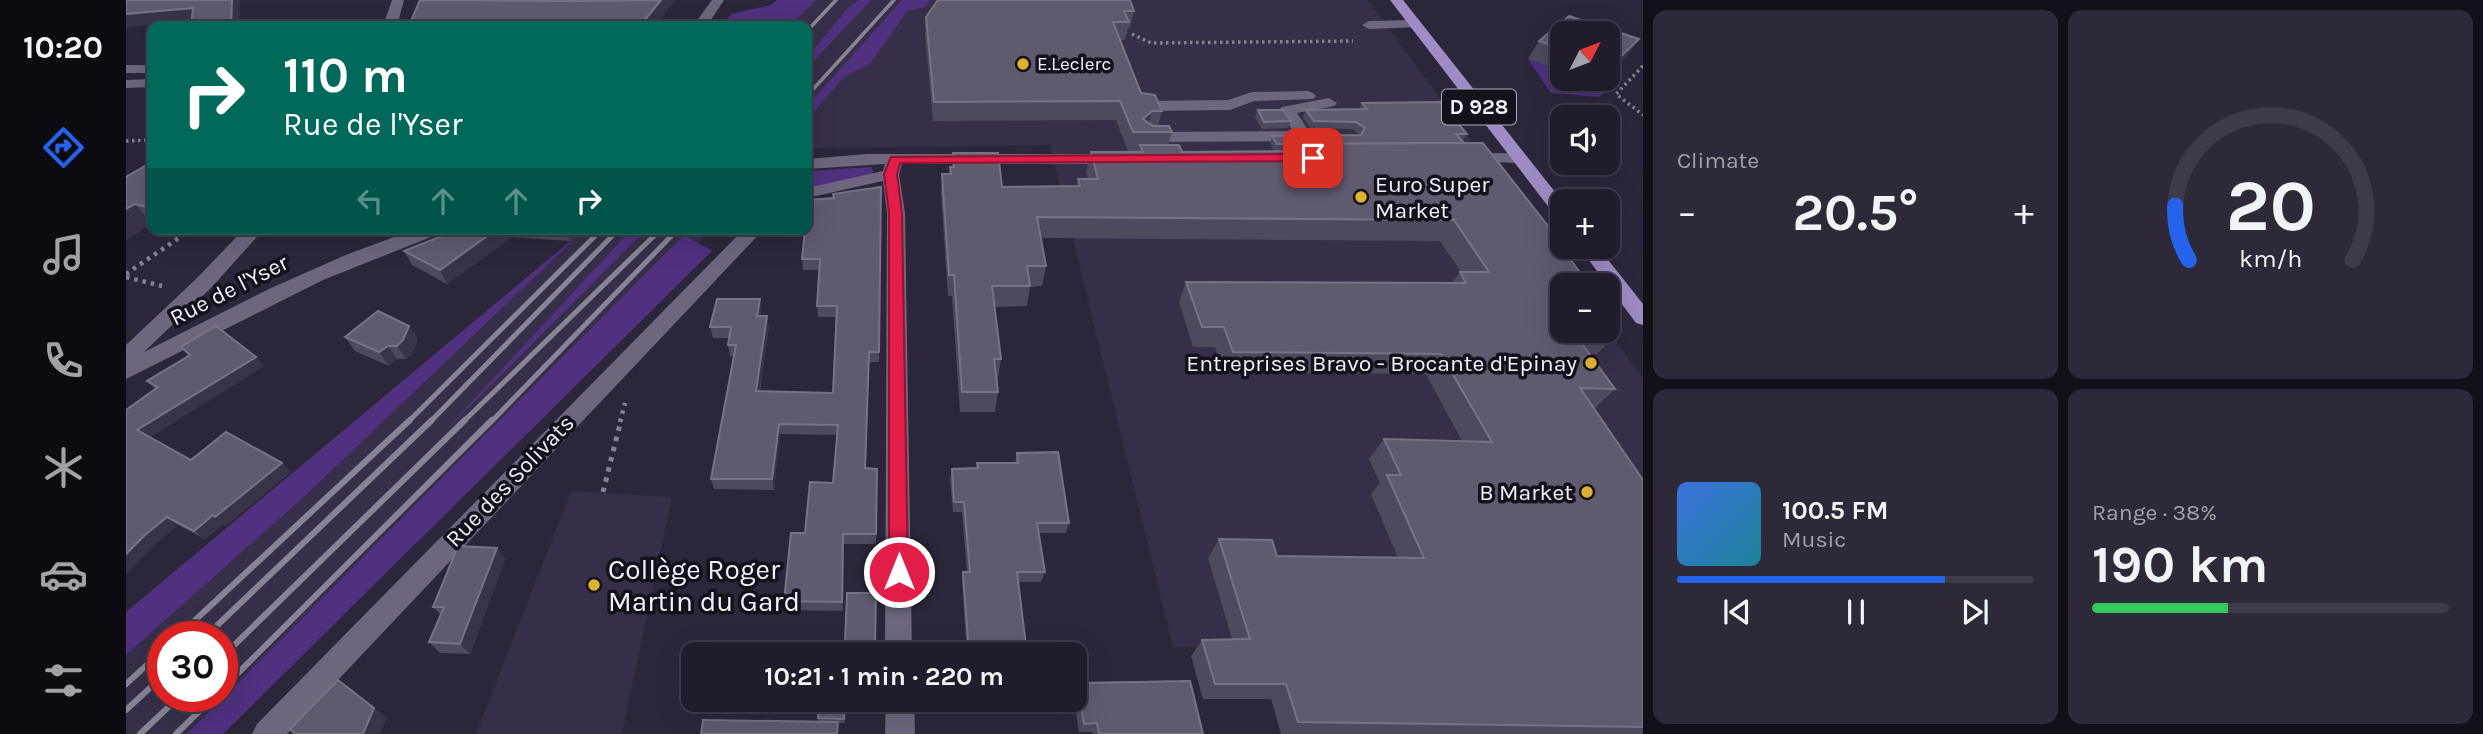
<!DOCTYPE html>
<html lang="en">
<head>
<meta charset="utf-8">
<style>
  body { margin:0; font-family:Karla,sans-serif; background:#2d2938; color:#f1f3f6; height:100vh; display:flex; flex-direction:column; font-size:26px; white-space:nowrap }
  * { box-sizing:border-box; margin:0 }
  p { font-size:23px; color:#a2a1a9 }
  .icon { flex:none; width:38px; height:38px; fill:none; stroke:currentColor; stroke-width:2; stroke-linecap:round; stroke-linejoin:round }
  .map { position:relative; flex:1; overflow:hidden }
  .panel { display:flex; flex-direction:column; gap:10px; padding:10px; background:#120f18; width:840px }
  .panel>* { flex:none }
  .banner { position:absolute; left:21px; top:21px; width:665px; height:214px; border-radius:14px; box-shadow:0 7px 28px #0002,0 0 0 2px #3e3a48; background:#00695c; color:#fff; overflow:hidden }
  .needle { width:46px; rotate:48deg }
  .tools { position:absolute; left:1424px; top:21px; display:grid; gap:14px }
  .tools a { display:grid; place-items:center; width:70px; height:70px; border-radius:14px; background:#211c2c; box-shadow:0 7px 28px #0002,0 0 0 2px #3e3a48; font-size:35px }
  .speed { position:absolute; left:21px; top:621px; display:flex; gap:14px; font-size:35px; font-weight:700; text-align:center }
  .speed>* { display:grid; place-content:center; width:91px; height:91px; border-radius:50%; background:#211c2c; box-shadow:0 7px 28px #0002,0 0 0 2px #3e3a48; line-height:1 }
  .speed .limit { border:10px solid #d22; background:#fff; color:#111 }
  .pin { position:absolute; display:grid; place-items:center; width:60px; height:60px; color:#fff; margin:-30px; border-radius:14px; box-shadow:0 4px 10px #0006 }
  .me { position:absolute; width:77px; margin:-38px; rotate:0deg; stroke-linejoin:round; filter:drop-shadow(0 0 5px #0008) }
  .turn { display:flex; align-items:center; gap:24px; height:147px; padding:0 21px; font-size:32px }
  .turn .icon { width:91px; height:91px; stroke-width:2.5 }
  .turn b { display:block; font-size:49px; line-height:60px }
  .lanes { display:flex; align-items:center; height:66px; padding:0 21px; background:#0003; justify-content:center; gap:35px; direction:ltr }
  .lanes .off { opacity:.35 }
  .big { font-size:52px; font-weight:700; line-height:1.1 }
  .panel .widget { flex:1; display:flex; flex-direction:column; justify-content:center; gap:10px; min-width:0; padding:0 24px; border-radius:14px; background:#2d2938 }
  .panel .dial { align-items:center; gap:0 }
  .dial svg { height:182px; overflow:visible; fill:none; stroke:#3e3a48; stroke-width:7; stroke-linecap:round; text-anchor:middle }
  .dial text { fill:#f1f3f6; stroke:none }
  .song { display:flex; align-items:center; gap:21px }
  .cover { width:84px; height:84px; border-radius:10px; background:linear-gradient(135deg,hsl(220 70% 55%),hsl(190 70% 35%)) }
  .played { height:7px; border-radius:4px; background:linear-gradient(90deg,#2563eb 75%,#3e3a48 75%) }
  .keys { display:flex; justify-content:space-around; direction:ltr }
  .heat { display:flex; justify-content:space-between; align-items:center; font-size:38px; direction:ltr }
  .charge { height:10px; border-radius:5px; background:linear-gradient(90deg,#34c759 38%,#3e3a48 0) }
  .panel .tiles { flex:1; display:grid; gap:10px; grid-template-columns:repeat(2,1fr) }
  .trip { position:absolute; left:555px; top:642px; width:406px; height:70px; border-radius:14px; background:#211c2c; box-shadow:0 7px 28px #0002,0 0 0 2px #3e3a48; font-weight:700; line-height:70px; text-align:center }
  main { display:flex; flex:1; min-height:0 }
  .tab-bar { display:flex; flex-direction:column; width:126px; justify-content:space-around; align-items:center; background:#0d0b12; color:#a2a1a9 }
  .tab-bar .icon { width:49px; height:49px }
  .tab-bar .selected { color:#2563eb }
  .tab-bar b { font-size:32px; color:#f1f3f6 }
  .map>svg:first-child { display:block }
  .built { fill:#372f49; fill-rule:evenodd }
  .green { fill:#4f317f }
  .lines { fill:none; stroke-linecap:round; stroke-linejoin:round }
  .path-far2 { stroke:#868092; stroke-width:3.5; stroke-dasharray:2.5 3.5; stroke-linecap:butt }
  .path-far1 { stroke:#868092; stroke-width:4.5; stroke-dasharray:3.5 5; stroke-linecap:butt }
  .path { stroke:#868092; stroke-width:5; stroke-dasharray:4.5 6; stroke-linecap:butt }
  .minor { fill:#6d667e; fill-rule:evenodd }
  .major { fill:#9e8cc5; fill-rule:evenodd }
  .rail-far2 { stroke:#898495; stroke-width:3.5 }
  .rail-far1 { stroke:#898495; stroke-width:5 }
  .rail { stroke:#898495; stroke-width:6 }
  .wall { fill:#4e495d }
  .shaded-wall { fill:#393348 }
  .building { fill:#605a6e; stroke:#777285; stroke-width:2 }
  .route { fill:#e11d48; stroke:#92132f; stroke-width:2 }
  .poi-dot { fill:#deb133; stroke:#13111a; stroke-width:2.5 }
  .labels { text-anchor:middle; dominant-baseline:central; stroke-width:7; stroke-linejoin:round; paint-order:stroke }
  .far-poi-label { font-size:19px; fill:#f3effd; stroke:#13111a; text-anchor:start }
  .shield { fill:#13111a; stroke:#b0acb9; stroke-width:2 }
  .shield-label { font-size:21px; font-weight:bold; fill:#f3effd }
  .poi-label { font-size:23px; fill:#f3effd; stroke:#13111a; text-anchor:end }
  .street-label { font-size:23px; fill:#f3effd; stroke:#13111a }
  .near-poi-label { font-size:28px; fill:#f3effd; stroke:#13111a; text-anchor:start }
</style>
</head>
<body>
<main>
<nav class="tab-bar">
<b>10:20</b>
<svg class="icon selected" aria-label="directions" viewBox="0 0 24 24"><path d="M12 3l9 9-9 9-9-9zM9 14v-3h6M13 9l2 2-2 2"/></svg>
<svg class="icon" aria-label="music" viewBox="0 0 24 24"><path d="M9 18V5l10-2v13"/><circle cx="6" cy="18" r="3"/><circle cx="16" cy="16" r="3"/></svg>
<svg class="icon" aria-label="phone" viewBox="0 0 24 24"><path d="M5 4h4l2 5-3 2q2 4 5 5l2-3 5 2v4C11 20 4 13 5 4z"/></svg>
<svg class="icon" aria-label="climate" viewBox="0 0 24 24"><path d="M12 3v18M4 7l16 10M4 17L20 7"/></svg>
<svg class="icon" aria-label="car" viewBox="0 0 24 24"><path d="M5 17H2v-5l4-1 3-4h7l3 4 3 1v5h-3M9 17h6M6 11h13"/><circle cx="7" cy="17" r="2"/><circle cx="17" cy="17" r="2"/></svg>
<svg class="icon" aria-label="filters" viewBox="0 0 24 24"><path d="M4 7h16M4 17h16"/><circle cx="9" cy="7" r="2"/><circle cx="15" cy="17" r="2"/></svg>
</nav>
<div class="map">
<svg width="1517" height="734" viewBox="0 0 1517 734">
  <rect width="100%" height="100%" fill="#2c263a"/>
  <g class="built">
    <polygon points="651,0 1242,0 1372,178 1437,285 1437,331 1482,330 1517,378 1517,664 1108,646 1047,647 924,145 681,148 681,26 619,26"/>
    <path d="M458,229H585L482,345L89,734H0V612ZM37,637H96V696H37Z"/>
    <polygon points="445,491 546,497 496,734 350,734"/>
  </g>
  <g class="green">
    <polygon points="651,0 690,0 664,26 596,26 605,14 645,5"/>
    <polygon points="733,0 745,0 681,68 681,58 721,9"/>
    <polygon points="776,0 804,0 799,7 781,11 744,64 718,77 681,120 681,106"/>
    <polygon points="1402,59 1437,71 1437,79 1457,79 1483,88 1473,97 1425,93"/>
    <polygon points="746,167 748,177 681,188 681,171"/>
    <polygon points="459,229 181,494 0,655 0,612"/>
    <polygon points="506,229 519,231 314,436"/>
    <polygon points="558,235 586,251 97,734 61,734"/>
  </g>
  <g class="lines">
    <g class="path-far2">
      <polyline points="1006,34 1025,43 1227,41"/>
      <polyline points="1517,66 1490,94 1517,115"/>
      <polyline points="0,141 26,140"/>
    </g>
    <g class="path-far1">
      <polyline points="574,229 588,235"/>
      <polyline points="0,274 66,229"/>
      <polyline points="0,277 36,286"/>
      <polyline points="494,422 499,403"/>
    </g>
    <polyline class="path" points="477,492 495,420"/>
    <g class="minor">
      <polygon points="266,0 278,0 271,26 257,26"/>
      <polygon points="586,0 598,0 581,26 567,26"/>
      <polygon points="1289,20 1294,21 1294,27 1243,29 1236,25 1243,21"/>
      <rect x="0" y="65" width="26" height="8"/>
      <polygon points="26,79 26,87 0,88 0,80"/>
      <polygon points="1182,91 1187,93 1190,96 1187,99 1128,101 1104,110 1021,111 1013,106 1021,101 1102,100 1126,92"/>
      <polygon points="1203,98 1211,103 1208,106 1171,113 1186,136 1178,141 1022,142 1014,137 1022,132 1167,131 1153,110 1156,107"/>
      <polygon points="1341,153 1392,153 1400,158 1392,163 1335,161 1333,158 1335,155"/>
      <polygon points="741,154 990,154 998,159 990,164 776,164 773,174 779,213 786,654 759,654 761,213 757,181 681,198 681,188 757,171 759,164 681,169 681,159"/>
      <polygon points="118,229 138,229 85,288 18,352 145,288 222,254 290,229 318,229 315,233 197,280 0,379 0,345 71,278"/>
      <polygon points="618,229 638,229 161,734 126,734 131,724"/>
      <polygon points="760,700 788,700 789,734 759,734"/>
    </g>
    <g class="major">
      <polygon points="1264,0 1277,0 1437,202 1437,220 1431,218"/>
      <polygon points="1453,247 1472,247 1517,304 1517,325 1510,323"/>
    </g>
    <g class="rail-far2">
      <polyline points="681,31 710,0"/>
      <polyline points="681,96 768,0"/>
    </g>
    <g class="rail-far1">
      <polyline points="282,422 476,229"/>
      <polyline points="304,422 493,229"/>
      <polyline points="337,422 535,229"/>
      <polyline points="365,422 552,229"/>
    </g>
    <g class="rail">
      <polyline points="51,637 284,420"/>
      <polyline points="79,637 306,420"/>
      <polyline points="96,657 339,420"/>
      <polyline points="0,684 37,650"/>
      <polyline points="96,689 366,420"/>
      <polyline points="0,710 37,676"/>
      <polyline points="14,734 54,696"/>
      <polyline points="50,734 89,696"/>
    </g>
  </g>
  <g class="wall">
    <polygon points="446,0 549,0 528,26 288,26 285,21"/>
    <polygon points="1008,11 1004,28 1002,28 999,40 994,40 1015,93 1036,111 1032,126 1046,132 1042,145 1056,152 1162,151 1148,151 1144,143 1146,136 1234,135 1226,129 1184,128 1177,117 1180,110 1233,109 1236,103 1341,134 1336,141 1437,245 1435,247 1437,285 1491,334 1471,354 1464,354 1489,389 1468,409 1517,480 1517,734 1155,734 1145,699 1077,699 1065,656 1076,640 1106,639 1082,558 1093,539 1151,556 1272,558 1245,494 1254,483 1243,459 1258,439 1336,441 1300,374 1097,372 1089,347 1067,347 1053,302 1060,282 1326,283 1334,272 1335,272 1314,241 915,238 920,266 916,286 904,287 901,306 869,307 875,359 872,379 870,379 872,392 869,412 834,412 826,296 822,296 815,194 816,174 823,174 824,167 826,167 827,153 876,187 951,186 952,179 962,179 960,172 965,152 1012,151 1002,151 990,120 807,121 799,34 800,17"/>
    <polygon points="1443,16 1513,39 1500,57 1482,74 1482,33 1437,33 1437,71 1402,59 1413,41"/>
    <polygon points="1457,79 1472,79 1468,83"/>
    <polygon points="1132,110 1165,121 1162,128 1136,129 1129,117"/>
    <polygon points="26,162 26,223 0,240 0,177"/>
    <polygon points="755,187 753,362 743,362 740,468 751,469 750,544 718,544 717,611 660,610 658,601 679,533 707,483 711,435 654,434 648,490 588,489 585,479 608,356 604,356 602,345 603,338 587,338 584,327 635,310 635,316 643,326 634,391 707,393 710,317 692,317 691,306 693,270 677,270 676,259 707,198 707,194"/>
    <polygon points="334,229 458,229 444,241 386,237 321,284 286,265 278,251"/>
    <polygon points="283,326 292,339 286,354 280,359 271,359 263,366 229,351 219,337"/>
    <polygon points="55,347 138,366 24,437 65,460 156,463 165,472 99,526 97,524 79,539 52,525 30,543 0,574 29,389 21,381 63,356"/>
    <polygon points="891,453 943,523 940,533 913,533 919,572 915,582 892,582 901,654 841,654 836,582 837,572 841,572 836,512 827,512 824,480 826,469 850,468 851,463 889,463"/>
    <polygon points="379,559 344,654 314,653 303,642 315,615 307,607"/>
    <polygon points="750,593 749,650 719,649 719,643"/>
    <polygon points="951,683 1077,734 967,734 966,732 953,732 948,700 948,688"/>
    <polygon points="693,700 720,700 719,723 712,723 712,729 692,722"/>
    <polygon points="849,700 904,700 903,702 898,702 895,711 851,712"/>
  </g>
  <g class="shaded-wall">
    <polygon points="106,0 114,0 113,26 105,26"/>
    <polygon points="535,0 549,0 528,26 514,26"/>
    <polygon points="67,8 74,20 3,27 0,31 0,14"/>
    <polygon points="1513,39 1500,57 1482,74 1482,72 1489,62"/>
    <polygon points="1026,111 1021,130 1017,119"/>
    <polygon points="26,203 26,215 20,207"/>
    <polygon points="9,204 26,223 0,240 0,209"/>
    <polygon points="371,229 382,229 386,237 321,284 314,270"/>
    <polygon points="440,229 458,229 444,241"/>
    <polygon points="634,299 635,310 633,326 631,316"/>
    <polygon points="641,316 643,326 632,402 630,391"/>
    <polygon points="283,326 292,339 286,354 280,359 271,346"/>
    <polygon points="262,346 271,359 263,366 253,352"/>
    <polygon points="130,357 138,366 21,439 11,430"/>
    <polygon points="653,424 654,434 648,490 646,479"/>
    <polygon points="156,463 165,472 99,526 89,517"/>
    <polygon points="87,515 97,524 79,539 68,531"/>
    <polygon points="41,517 52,525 30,543 0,574 0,554 19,535"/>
    <polygon points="717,534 718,544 717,611 716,602"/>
    <polygon points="371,548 379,559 344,654 334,644"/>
    <polygon points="212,680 261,718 254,734 237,734"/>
  </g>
  <g class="building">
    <polygon points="0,0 106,0 105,26 65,26 67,8 0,14"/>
    <polygon points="294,0 446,1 535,0 514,26 318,26 285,21"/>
    <polygon points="812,0 1004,0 1008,11 998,11 1003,22 987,22 1015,93 1029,95 1036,111 1026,111 1017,119 1027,126 1043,126 1046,132 1007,132 994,101 808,102 800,17"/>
    <polygon points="1443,16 1513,39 1489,62 1486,60 1482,64 1482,33 1437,33 1437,49 1413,41"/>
    <polygon points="1314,102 1341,134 1330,134 1338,143 1151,144 1146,136 1235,135 1239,128 1230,122 1188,121 1180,110 1241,109 1236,103"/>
    <polygon points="1132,110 1157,110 1165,121 1138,122"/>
    <polygon points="1357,143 1437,245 1434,245 1463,285 1437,285 1437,331 1482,331 1482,322 1491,334 1448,333 1489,389 1454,388 1517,480 1517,727 1172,722 1160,684 1089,684 1076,640 1124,639 1093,539 1146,540 1151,556 1298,558 1261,475 1275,475 1258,439 1366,442 1315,354 1107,352 1098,327 1076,327 1060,282 1340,283 1334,272 1363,272 1328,220 911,217 920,266 901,266 904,286 866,286 875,359 868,359 872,392 836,392 828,275 823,275 816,174 825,174 824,167 828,167 827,153 872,153 876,187 954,186 952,179 972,179 965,152 1017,152 1014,145 1053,145 1056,152 1169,151 1165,144"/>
    <polygon points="26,162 26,203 20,207 9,204 0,209 0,177"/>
    <polygon points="755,187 753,352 743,352 739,468 751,469 750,534 717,534 716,602 658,601 665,533 679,533 684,482 707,483 712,425 653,424 646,479 585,479 610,345 602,345 605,327 584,327 591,299 634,299 631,316 641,316 630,391 707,393 711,306 691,306 694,259 676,259 679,229 681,229 682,200 708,198 707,194"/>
    <polygon points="334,229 371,229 314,270 278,251"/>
    <polygon points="252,311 283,326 277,340 271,346 262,346 253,352 219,337"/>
    <polygon points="90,326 130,357 11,430 65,460 100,432 156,463 89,517 87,515 68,531 41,517 19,535 0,554 0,410 32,387 21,381 64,355 55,347"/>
    <polygon points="932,452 943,523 911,523 919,572 891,572 901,654 843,654 837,572 844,572 838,502 828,502 826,469 852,468 851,463 892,463 891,453"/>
    <polygon points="332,546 371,548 334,644 303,642 318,607 307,607"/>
    <polygon points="721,593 750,593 749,644 719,643"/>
    <polygon points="212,680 248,708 237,734 169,734 164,729"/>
    <polygon points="1064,681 1077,734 973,734 971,723 958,724 951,683"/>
    <polygon points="693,700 719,700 718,719 692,718"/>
    <polygon points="852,700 898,700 898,703 853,704"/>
    <polygon points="577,720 712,722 711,734 575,734"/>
  </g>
  <polygon class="route" points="1187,154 1192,155 1192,161 774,163 771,174 776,213 782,572 779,578 773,581 766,578 763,572 763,213 758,174 765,157"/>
  <g class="poi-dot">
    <circle cx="897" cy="64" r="7"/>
    <circle cx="1235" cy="197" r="7"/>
    <circle cx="1465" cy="363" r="7"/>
    <circle cx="1461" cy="492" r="7"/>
    <circle cx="468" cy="585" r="7"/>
  </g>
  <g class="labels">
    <g class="far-poi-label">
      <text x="911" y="64">E.Leclerc</text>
    </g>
    <rect class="shield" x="1316" y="89.5" width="74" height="35" rx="5"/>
    <g class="shield-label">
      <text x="1353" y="107">D 928</text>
    </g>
    <g class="poi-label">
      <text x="1249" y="184" text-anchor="start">Euro Super<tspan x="1249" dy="26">Market</tspan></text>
      <text x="1451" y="363">Entreprises Bravo - Brocante d'Epinay</text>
      <text x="1447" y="492">B Market</text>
    </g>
    <g class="street-label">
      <text transform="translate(103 290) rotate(-27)">Rue de l'Yser</text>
      <text transform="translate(384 481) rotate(-46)">Rue des Solivats</text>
    </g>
    <g class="near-poi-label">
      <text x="482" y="569">Collège Roger<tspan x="482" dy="32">Martin du Gard</tspan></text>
    </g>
  </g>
</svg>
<div class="tools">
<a><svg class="needle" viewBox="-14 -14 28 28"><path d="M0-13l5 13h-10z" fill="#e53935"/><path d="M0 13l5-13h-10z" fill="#a2a1a9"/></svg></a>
<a><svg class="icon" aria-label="sound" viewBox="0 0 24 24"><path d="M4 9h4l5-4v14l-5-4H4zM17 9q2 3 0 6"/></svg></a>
<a>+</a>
<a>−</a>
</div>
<div class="speed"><div class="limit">30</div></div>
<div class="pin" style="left:1187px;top:158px;background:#d93025"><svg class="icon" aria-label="arrive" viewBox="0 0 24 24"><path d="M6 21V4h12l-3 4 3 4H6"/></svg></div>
<svg class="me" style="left:773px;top:572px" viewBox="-20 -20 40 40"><circle r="17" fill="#e11d48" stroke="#fff" stroke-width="3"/><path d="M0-11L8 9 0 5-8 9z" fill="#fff"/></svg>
<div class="trip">10:21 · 1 min · 220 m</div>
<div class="banner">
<div class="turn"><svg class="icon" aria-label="right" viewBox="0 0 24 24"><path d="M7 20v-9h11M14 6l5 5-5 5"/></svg><div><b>110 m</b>Rue de l'Yser</div></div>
<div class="lanes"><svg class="icon off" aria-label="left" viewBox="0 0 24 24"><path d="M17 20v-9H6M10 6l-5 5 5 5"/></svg><svg class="icon off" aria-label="ahead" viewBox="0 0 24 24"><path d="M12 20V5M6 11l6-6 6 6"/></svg><svg class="icon off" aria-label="ahead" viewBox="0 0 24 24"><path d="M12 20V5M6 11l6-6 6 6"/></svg><svg class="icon" aria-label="right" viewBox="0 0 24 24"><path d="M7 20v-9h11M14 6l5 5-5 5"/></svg></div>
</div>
</div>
<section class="panel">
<div class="tiles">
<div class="widget"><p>Climate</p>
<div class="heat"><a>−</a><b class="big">20.5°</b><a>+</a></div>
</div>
<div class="widget dial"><svg viewBox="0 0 100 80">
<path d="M14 69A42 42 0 1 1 86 69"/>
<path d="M14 69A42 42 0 0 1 8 45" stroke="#2563eb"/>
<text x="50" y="56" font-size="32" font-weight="700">20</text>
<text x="50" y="72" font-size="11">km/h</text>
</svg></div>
<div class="widget">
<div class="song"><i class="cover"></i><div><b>100.5 FM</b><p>Music</p></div></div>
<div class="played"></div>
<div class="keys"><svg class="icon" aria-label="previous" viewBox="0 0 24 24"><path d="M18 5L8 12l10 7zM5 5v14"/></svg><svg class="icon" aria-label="pause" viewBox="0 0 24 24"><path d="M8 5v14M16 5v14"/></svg><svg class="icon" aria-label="next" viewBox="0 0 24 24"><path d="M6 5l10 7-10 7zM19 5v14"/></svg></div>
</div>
<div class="widget"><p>Range · 38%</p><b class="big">190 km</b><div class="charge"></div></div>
</div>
</section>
</main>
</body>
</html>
